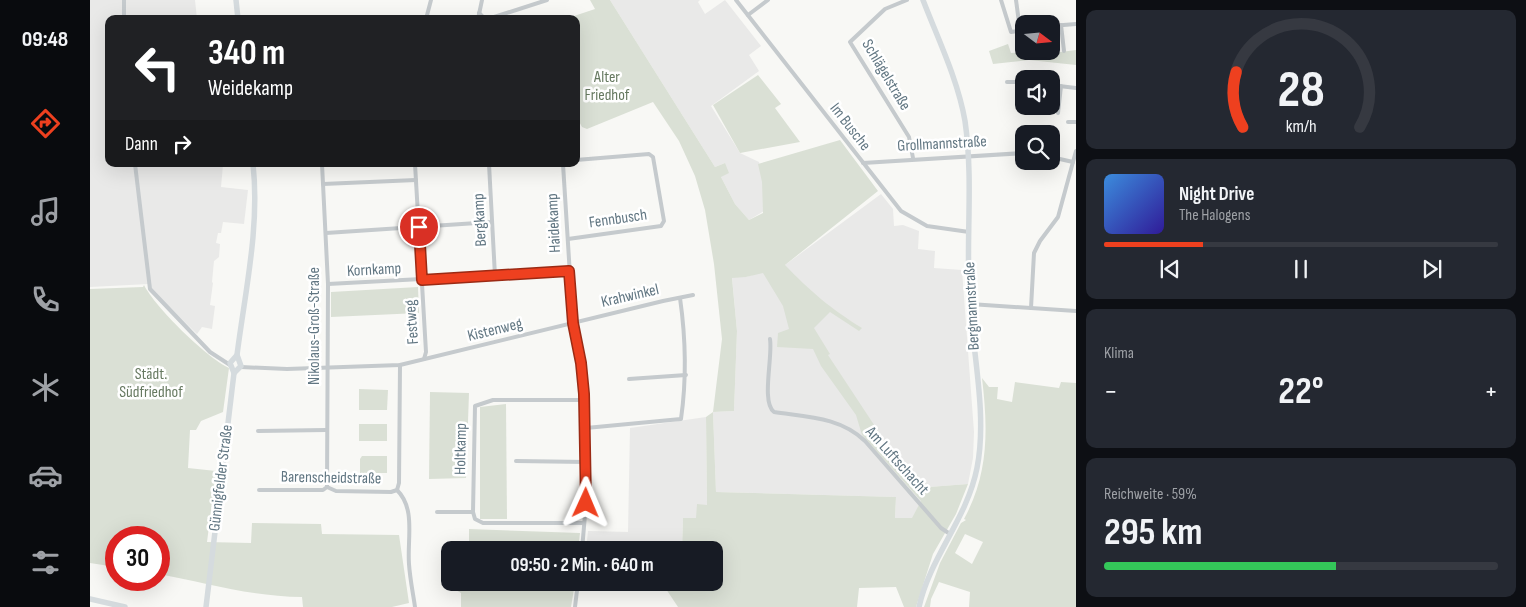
<!DOCTYPE html>
<html lang="de">
<head>
<meta charset="utf-8">
<style>
  body { margin:0; font-family:"Sofia Sans Condensed",sans-serif; background:#242831; color:#f1f3f6; height:100vh; display:flex; flex-direction:column; font-size:19px; white-space:nowrap }
  * { box-sizing:border-box; margin:0 }
  p { font-size:16px; color:#9ea1a6 }
  .icon { flex:none; width:28px; height:28px; fill:none; stroke:currentColor; stroke-width:2; stroke-linecap:round; stroke-linejoin:round }
  .map { position:relative; flex:1; overflow:hidden }
  .drawer { display:flex; flex-direction:column; gap:10px; padding:10px; background:#0d0f14; width:450px }
  .drawer>* { flex:none }
  .guide { position:absolute; left:15px; top:15px; width:475px; height:152px; border-radius:10px; box-shadow:0 5px 20px #0002; background:#202124; color:#fff; overflow:hidden }
  .needle { width:32px; rotate:106deg }
  .tools { position:absolute; left:925px; top:15px; display:grid; gap:10px }
  .tools a { display:grid; place-items:center; width:45px; height:45px; border-radius:10px; background:#171b24; box-shadow:0 5px 20px #0002; font-size:25px }
  .speed { position:absolute; left:15px; top:526px; display:flex; gap:10px; font-size:25px; font-weight:700; text-align:center }
  .speed>* { display:grid; place-content:center; width:65px; height:65px; border-radius:50%; background:#171b24; box-shadow:0 5px 20px #0002; line-height:1 }
  .speed .limit { border:8px solid #d22; background:#fff; color:#111 }
  .pin { position:absolute; display:grid; place-items:center; width:42px; height:42px; color:#fff; margin:-21px; border:2px solid #fff; border-radius:50%; box-shadow:0 1px 5px #0007 }
  .me { position:absolute; width:55px; margin:-28px; rotate:1deg; stroke-linejoin:round; filter:drop-shadow(0 0 4px #0008) }
  .turn { display:flex; align-items:center; gap:18px; height:105px; padding:0 20px; font-size:22px }
  .turn .icon { width:65px; height:65px; stroke-width:2.5 }
  .turn b { display:block; font-size:35px; line-height:42px }
  .then { display:flex; align-items:center; height:48px; padding:0 20px; background:#0003; gap:10px; font-size:19px }
  .big { font-size:38px; font-weight:700; line-height:1.1 }
  .drawer .tile { flex:1; display:flex; flex-direction:column; justify-content:center; gap:8px; min-width:0; padding:0 18px; border-radius:10px; background:#242831 }
  .drawer .dial { align-items:center; gap:0 }
  .dial svg { height:130px; overflow:visible; fill:none; stroke:#363941; stroke-width:7; stroke-linecap:round; text-anchor:middle }
  .dial text { fill:#f1f3f6; stroke:none }
  .song { display:flex; align-items:center; gap:15px }
  .cover { width:60px; height:60px; border-radius:8px; background:linear-gradient(135deg,hsl(210 70% 55%),hsl(250 70% 35%)) }
  .played { height:5px; border-radius:2px; background:linear-gradient(90deg,#ee401f 25%,#363941 25%) }
  .keys { display:flex; justify-content:space-around; direction:ltr }
  .heat { display:flex; justify-content:space-between; align-items:center; font-size:28px; direction:ltr }
  .charge { height:8px; border-radius:4px; background:linear-gradient(90deg,#34c759 59%,#363941 0) }
  .trip { position:absolute; left:351px; top:541px; width:282px; height:50px; border-radius:10px; background:#171b24; box-shadow:0 5px 20px #0002; font-weight:700; line-height:50px; text-align:center }
  main { display:flex; flex:1; min-height:0 }
  .tab-bar { display:flex; flex-direction:column; width:90px; justify-content:space-around; align-items:center; background:#090b0e; color:#9ea1a6 }
  .tab-bar .icon { width:35px; height:35px }
  .tab-bar .selected { color:#ee401f }
  .tab-bar b { font-size:22px; color:#f1f3f6 }
  .map>svg:first-child { display:block }
  .built { fill:#e9e9e8 }
  .green { fill:#dae0d5; fill-rule:evenodd }
  .lines { fill:none; stroke-linecap:round; stroke-linejoin:round }
  .street { stroke:#c5cacd; stroke-width:4 }
  .secondary { stroke:#d5dbde; stroke-width:5.5 }
  .route-casing { stroke:#9b2a14; stroke-width:12 }
  .route { stroke:#ee401f; stroke-width:9 }
  .labels { text-anchor:middle; dominant-baseline:central; stroke-width:5; stroke-linejoin:round; paint-order:stroke }
  .street-label { font-size:16px; fill:#617682; stroke:#fff }
  .park-label { font-size:16px; fill:#667960; stroke:#fff }
</style>
</head>
<body>
<main>
<nav class="tab-bar">
<b>09:48</b>
<svg class="icon selected" aria-label="directions" viewBox="0 0 24 24"><path d="M12 3l9 9-9 9-9-9zM9 14v-3h6M13 9l2 2-2 2"/></svg>
<svg class="icon" aria-label="music" viewBox="0 0 24 24"><path d="M9 18V5l10-2v13"/><circle cx="6" cy="18" r="3"/><circle cx="16" cy="16" r="3"/></svg>
<svg class="icon" aria-label="phone" viewBox="0 0 24 24"><path d="M5 4h4l2 5-3 2q2 4 5 5l2-3 5 2v4C11 20 4 13 5 4z"/></svg>
<svg class="icon" aria-label="climate" viewBox="0 0 24 24"><path d="M12 3v18M4 7l16 10M4 17L20 7"/></svg>
<svg class="icon" aria-label="car" viewBox="0 0 24 24"><path d="M5 17H2v-5l4-1 3-4h7l3 4 3 1v5h-3M9 17h6M6 11h13"/><circle cx="7" cy="17" r="2"/><circle cx="17" cy="17" r="2"/></svg>
<svg class="icon" aria-label="filters" viewBox="0 0 24 24"><path d="M4 7h16M4 17h16"/><circle cx="9" cy="7" r="2"/><circle cx="15" cy="17" r="2"/></svg>
</nav>
<div class="map">
<svg width="986" height="607" viewBox="0 0 986 607">
  <rect width="100%" height="100%" fill="#f8f8f5"/>
  <g class="built">
    <polygon points="0,0 105,0 107,19 19,19 19,164 136,164 133,165 131,187 158,190 154,224 133,222 131,233 128,233 126,243 130,244 129,257 124,261 122,282 123,283 120,305 125,306 122,329 112,327 107,334 63,291 59,284 0,287"/>
    <polygon points="520,0 610,0 608,2 615,14 635,0 671,46 659,55 669,71 621,106 650,153 669,162 673,181 674,211 659,220 645,204 631,177 635,163 625,167"/>
    <polygon points="791,194 803,209 804,226 813,225 829,231 828,249 845,251 844,268 872,270 884,432 883,458 878,484 839,487 822,519 805,518 806,497 626,492 623,412 644,411 647,331 642,277 656,277 695,265"/>
    <polygon points="616,417 617,505 606,518 593,518 592,550 496,550 498,531 538,532 540,428"/>
  </g>
  <g class="green">
    <path d="M500,0H520L625,167L635,163L639,173L631,177L645,204L659,220L673,213L672,182L668,164L750,140L788,191L695,265C720,291 741,309 772,328L769,331L740,312L724,328L740,354L738,355L798,446L839,487L878,484L866,514L843,554L826,607H814L806,587L769,588L767,607H588L572,583L625,582V550H592L593,518H606L607,504L617,505L616,417L623,412L632,339L624,264L615,210L605,176L589,141L563,102L497,129L492,127L486,116V19H475L505,9ZM673,273L693,306L699,329L688,333L687,347L723,349L731,366L766,415L772,435L831,501L822,518H805L806,497L626,492L623,412L644,411L647,331L642,278L656,277Z"/>
    <polygon points="918,44 921,53 955,51 955,54 986,50 986,65 939,60 903,64 899,51"/>
    <polygon points="668,75 691,104 685,108 710,142 650,153 623,105"/>
    <path d="M54,285C65,307 116,357 139,368L133,412L111,421L106,430H100L98,468L126,471L117,542L161,543L162,523L231,524L232,534L309,535L319,603L302,607H213L212,597C163,597 117,583 69,574V538H26V567L0,563V289L53,287Z"/>
    <polygon points="328,287 329,313 241,317 241,292"/>
    <path d="M892,378L899,387H908L907,399L922,402L925,382L969,388L971,382L986,383V607H879L880,592L849,582L841,599L840,607H834L850,563L871,523L876,520L874,519C899,473 898,429 892,378ZM875,534L893,542L882,564L865,553Z"/>
    <polygon points="269,389 298,390 297,410 269,410"/>
    <polygon points="340,392 379,393 376,478 339,479"/>
    <polygon points="416,404 417,519 390,519 390,407"/>
    <rect x="269" y="424" width="28" height="17"/>
    <polygon points="272,456 297,456 297,473 270,473 270,459"/>
    <polygon points="379,529 490,533 488,550 379,550"/>
    <polygon points="365,583 365,582 485,583 481,607 371,607 371,593 364,589"/>
  </g>
  <g class="lines">
    <g class="street">
      <polyline points="34,0 34,19"/>
      <polyline points="646,0 811,211 837,226 879,232"/>
      <polyline points="817,0 795,9 760,42 819,137 823,158"/>
      <polyline points="911,0 921,32 934,30"/>
      <polyline points="926,0 930,30"/>
      <polyline points="389,13 394,18 401,18 457,0"/>
      <polyline points="658,15 678,0"/>
      <polyline points="336,19 341,0"/>
      <polyline points="388,19 392,0"/>
      <polyline points="971,25 974,51"/>
      <polyline points="961,26 986,24"/>
      <polyline points="917,82 934,82"/>
      <polyline points="961,85 986,88"/>
      <polyline points="929,102 931,82"/>
      <polyline points="948,110 949,106"/>
      <polyline points="968,113 971,86"/>
      <polyline points="978,122 986,122"/>
      <polyline points="961,157 983,162"/>
      <polyline points="773,163 934,153"/>
      <polyline points="45,164 60,289 120,352 140,365"/>
      <polyline points="232,164 238,284 237,487"/>
      <polyline points="325,164 336,352 334,359"/>
      <polyline points="399,164 405,276"/>
      <polyline points="473,164 483,323 491,363 496,428 496,503 492,550"/>
      <polyline points="233,184 326,180"/>
      <polyline points="236,233 402,222"/>
      <polyline points="478,239 571,226 574,221 563,157 559,154 486,160"/>
      <polyline points="238,284 479,271"/>
      <polyline points="880,304 986,311"/>
      <polyline points="941,308 944,253 950,241 968,217 986,151"/>
      <path d="M680,339C683,357 671,402 684,412C717,417 750,417 775,441L851,528L860,534"/>
      <polyline points="151,367 197,369 310,365 573,301 603,295"/>
      <polyline points="539,379 596,375"/>
      <path d="M496,428L591,419C597,377 596,340 590,298"/>
      <polyline points="168,431 236,430"/>
      <polyline points="426,461 496,462"/>
      <polyline points="169,490 233,490 237,487 246,491 301,492 307,490 309,483 310,365"/>
      <path d="M307,490C326,509 317,539 319,564C320,579 323,593 325,607"/>
      <polyline points="347,512 383,512 385,519 393,523 494,523"/>
      <polyline points="383,512 385,406 403,400 494,400"/>
      <polyline points="485,607 488,582"/>
    </g>
    <g class="secondary">
      <polyline points="146,0 148,19"/>
      <polyline points="144,373 140,363 147,355"/>
      <polyline points="0,599 35,607"/>
      <path d="M116,607L144,373L151,366L147,355C155,292 170,227 163,164"/>
      <path d="M829,607C840,557 877,519 887,468C897,418 884,357 880,307C875,245 884,183 875,121C868,80 848,39 833,0"/>
    </g>
  </g>
  <g class="lines">
    <g class="route-casing">
      <polyline id="route" points="329,227 332,280 479,271 483,323 491,363 494,394 496,503"/>
    </g>
    <use href="#route" class="route"/>
  </g>
  <g class="labels">
    <g class="street-label">
      <text transform="translate(796 75) rotate(59)">Schlägelstraße</text>
      <text transform="translate(760 127) rotate(52)">Im Busche</text>
      <text transform="translate(852 144) rotate(-3)">Grollmannstraße</text>
      <text transform="translate(528 219) rotate(-8)">Fennbusch</text>
      <text transform="translate(390 220) rotate(-93)">Bergkamp</text>
      <text transform="translate(464 223) rotate(-93)">Haidekamp</text>
      <text transform="translate(284 270) rotate(-3)">Kornkamp</text>
      <text transform="translate(540 296) rotate(-13)">Krahwinkel</text>
      <text transform="translate(882 306) rotate(-93)">Bergmannstraße</text>
      <text transform="translate(322 322) rotate(-94)">Festweg</text>
      <text transform="translate(224 326) rotate(-90)">Nikolaus-Groß-Straße</text>
      <text transform="translate(405 330) rotate(-14)">Kistenweg</text>
      <text transform="translate(371 449) rotate(-89)">Holtkamp</text>
      <text transform="translate(807 461) rotate(48)">Am Luftschacht</text>
      <text transform="translate(131 478) rotate(-83)">Günnigfelder Straße</text>
      <text transform="translate(241 478) rotate(1)">Barenscheidstraße</text>
    </g>
    <g class="park-label">
      <text x="517" y="77">Alter<tspan x="517" dy="18">Friedhof</tspan></text>
      <text x="61" y="374">Städt.<tspan x="61" dy="18">Südfriedhof</tspan></text>
    </g>
  </g>
</svg>
<div class="tools">
<a><svg class="needle" viewBox="-14 -14 28 28"><path d="M0-13l5 13h-10z" fill="#e53935"/><path d="M0 13l5-13h-10z" fill="#9ea1a6"/></svg></a>
<a><svg class="icon" aria-label="sound" viewBox="0 0 24 24"><path d="M4 9h4l5-4v14l-5-4H4zM17 9q2 3 0 6"/></svg></a>
<a><svg class="icon" aria-label="search" viewBox="0 0 24 24"><circle cx="10" cy="10" r="6"/><path d="M15 15l6 6"/></svg></a>
</div>
<div class="speed"><div class="limit">30</div></div>
<div class="pin" style="left:329px;top:227px;background:#d93025"><svg class="icon" aria-label="arrive" viewBox="0 0 24 24"><path d="M6 21V4h12l-3 4 3 4H6"/></svg></div>
<svg class="me" style="left:496px;top:503px" viewBox="-20 -20 40 40"><path d="M0-17L14 15 0 8-14 15z" fill="#ee401f" stroke="#fff" stroke-width="4"/></svg>
<div class="trip">09:50 · 2 Min. · 640 m</div>
<div class="guide">
<div class="turn"><svg class="icon" aria-label="left" viewBox="0 0 24 24"><path d="M17 20v-9H6M10 6l-5 5 5 5"/></svg><div><b>340 m</b>Weidekamp</div></div>
<div class="then">Dann<svg class="icon" aria-label="right" viewBox="0 0 24 24"><path d="M7 20v-9h11M14 6l5 5-5 5"/></svg></div>
</div>
</div>
<section class="drawer">
<div class="tile dial"><svg viewBox="0 0 100 80">
<path d="M14 69A42 42 0 1 1 86 69"/>
<path d="M14 69A42 42 0 0 1 10 35" stroke="#ee401f"/>
<text x="50" y="56" font-size="32" font-weight="700">28</text>
<text x="50" y="72" font-size="11">km/h</text>
</svg></div>
<div class="tile">
<div class="song"><i class="cover"></i><div><b>Night Drive</b><p>The Halogens</p></div></div>
<div class="played"></div>
<div class="keys"><svg class="icon" aria-label="previous" viewBox="0 0 24 24"><path d="M18 5L8 12l10 7zM5 5v14"/></svg><svg class="icon" aria-label="pause" viewBox="0 0 24 24"><path d="M8 5v14M16 5v14"/></svg><svg class="icon" aria-label="next" viewBox="0 0 24 24"><path d="M6 5l10 7-10 7zM19 5v14"/></svg></div>
</div>
<div class="tile"><p>Klima</p>
<div class="heat"><a>−</a><b class="big">22°</b><a>+</a></div>
</div>
<div class="tile"><p>Reichweite · 59%</p><b class="big">295 km</b><div class="charge"></div></div>
</section>
</main>
</body>
</html>
